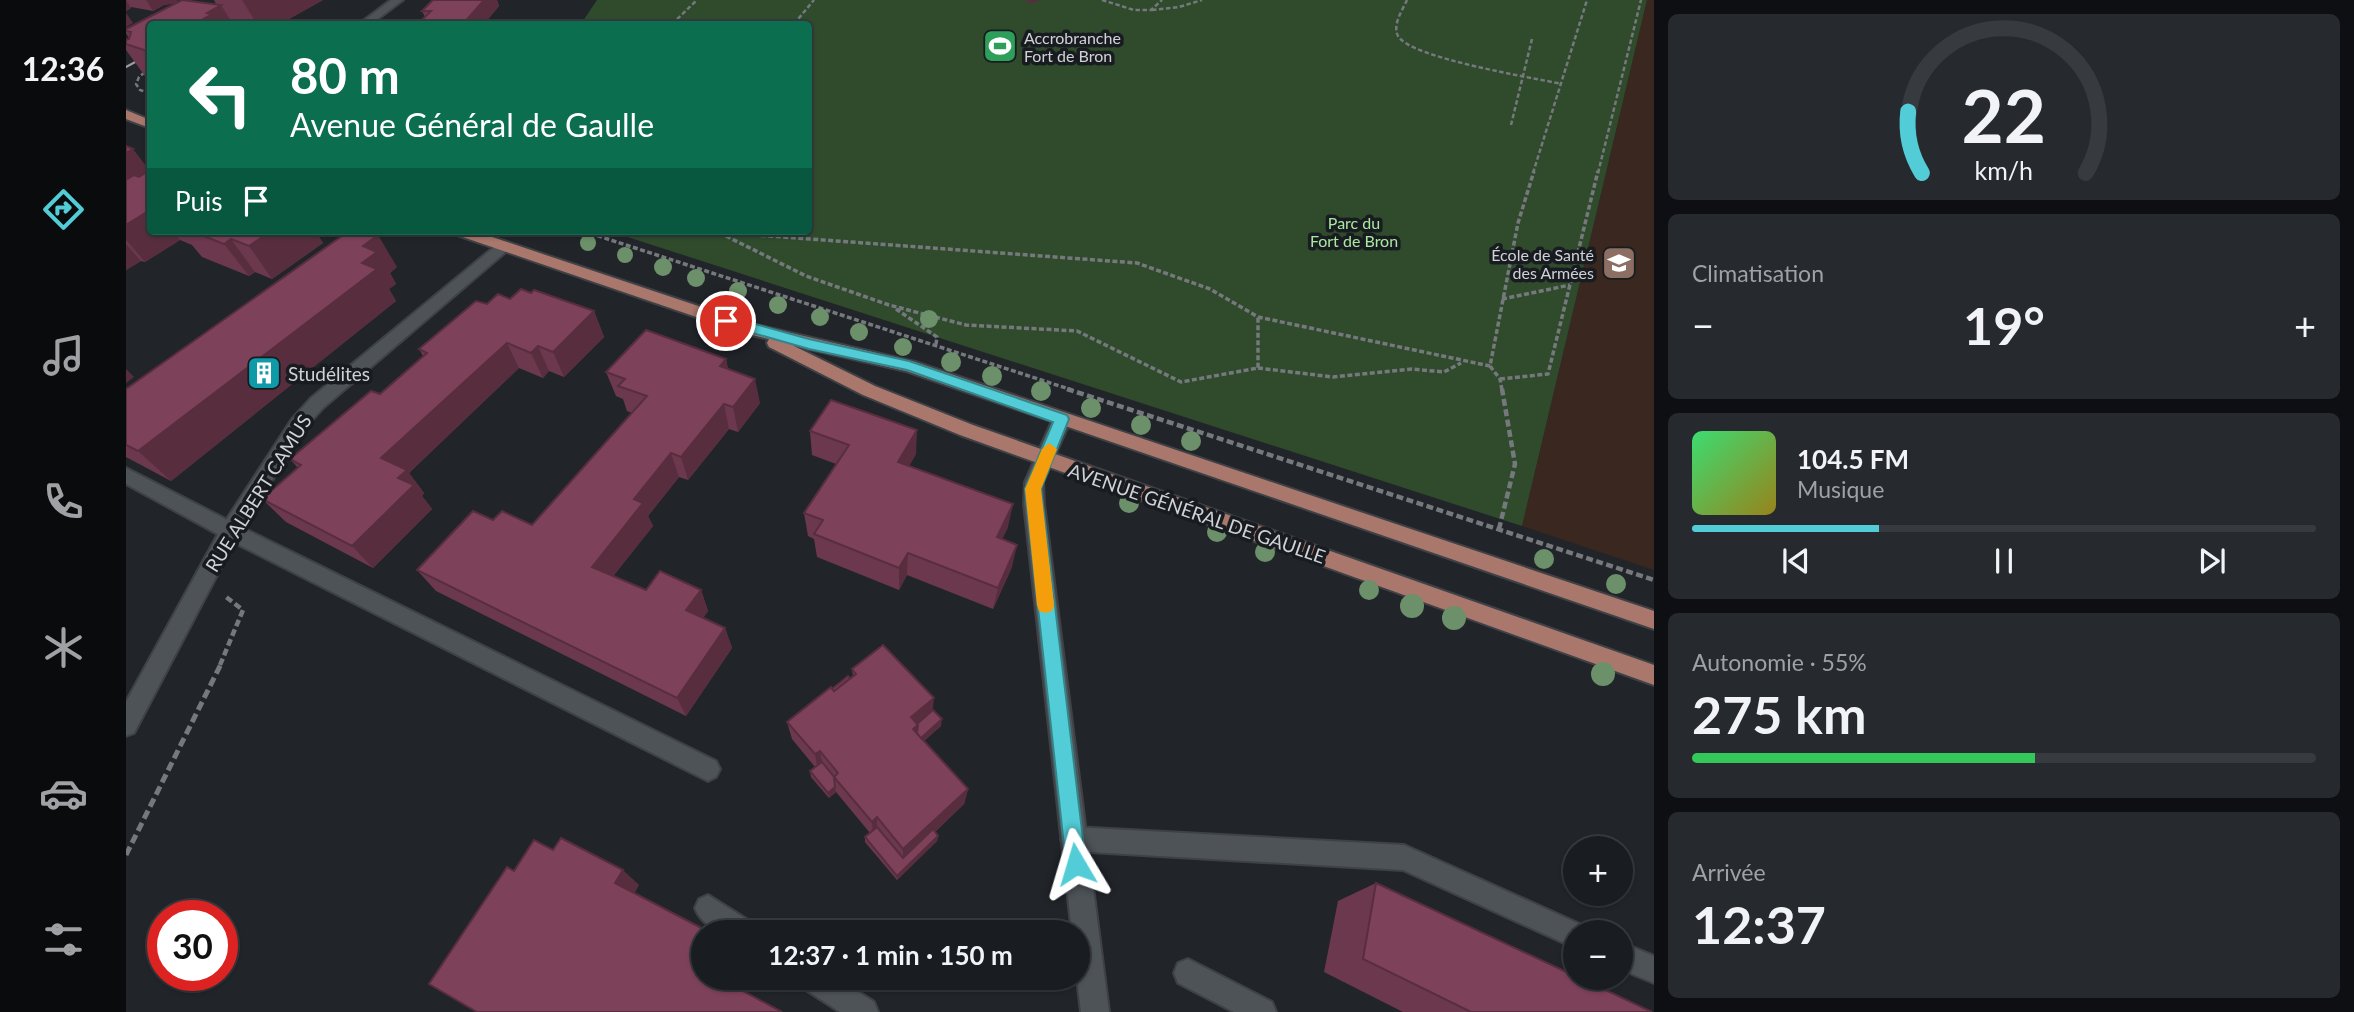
<!DOCTYPE html>
<html lang="fr">
<head>
<meta charset="utf-8">
<style>
  body { margin:0; font-family:Lato,sans-serif; background:#26292d; color:#f1f3f6; height:100vh; display:flex; flex-direction:column; font-size:26px; white-space:nowrap }
  * { box-sizing:border-box; margin:0 }
  p { font-size:23px; color:#9fa1a5 }
  .icon { flex:none; width:38px; height:38px; fill:none; stroke:currentColor; stroke-width:2; stroke-linecap:round; stroke-linejoin:round }
  .map { position:relative; flex:1; overflow:hidden }
  .sheet { display:flex; flex-direction:column; gap:14px; padding:14px; background:#0e0f12; width:700px }
  .sheet>* { flex:none }
  .guide { position:absolute; left:21px; top:21px; width:665px; height:214px; border-radius:7px; box-shadow:0 2px 5px #0004,0 0 0 2px #373a3e; background:#0b6e4f; color:#fff; overflow:hidden }
  .fabs { position:absolute; left:1437px; top:836px; display:grid; gap:14px }
  .fabs a { display:grid; place-items:center; width:70px; height:70px; border-radius:50%; background:#191c20; box-shadow:0 2px 5px #0004,0 0 0 2px #373a3e; font-size:35px }
  .speed { position:absolute; left:21px; top:900px; display:flex; gap:14px; font-size:35px; font-weight:700; text-align:center }
  .speed>* { display:grid; place-content:center; width:91px; height:91px; border-radius:50%; background:#191c20; box-shadow:0 2px 5px #0004,0 0 0 2px #373a3e; line-height:1 }
  .speed .limit { border:10px solid #d22; background:#fff; color:#111 }
  .pin { position:absolute; display:grid; place-items:center; width:60px; height:60px; color:#fff; margin:-30px; border:4px solid #fff; border-radius:50%; box-shadow:0 2px 7px #0007 }
  .me { position:absolute; width:77px; margin:-38px; rotate:353deg; stroke-linejoin:round; filter:drop-shadow(0 0 5px #0008) }
  .turn { display:flex; align-items:center; gap:24px; height:147px; padding:0 28px; font-size:32px }
  .turn .icon { width:91px; height:91px; stroke-width:2.5 }
  .turn b { display:block; font-size:49px; line-height:60px }
  .then { display:flex; align-items:center; height:66px; padding:0 28px; background:#0003; gap:14px; font-size:26px }
  .big { font-size:52px; font-weight:700; line-height:1.1 }
  .sheet .widget { flex:1; display:flex; flex-direction:column; justify-content:center; gap:10px; min-width:0; padding:0 24px; border-radius:10px; background:#26292d }
  .sheet .dial { align-items:center; gap:0 }
  .dial svg { height:182px; overflow:visible; fill:none; stroke:#373a3e; stroke-width:7; stroke-linecap:round; text-anchor:middle }
  .dial text { fill:#f1f3f6; stroke:none }
  .song { display:flex; align-items:center; gap:21px }
  .cover { width:84px; height:84px; border-radius:10px; background:linear-gradient(135deg,hsl(140 70% 55%),hsl(50 70% 35%)) }
  .played { height:7px; border-radius:4px; background:linear-gradient(90deg,#52ccd6 30%,#373a3e 30%) }
  .keys { display:flex; justify-content:space-around; direction:ltr }
  .heat { display:flex; justify-content:space-between; align-items:center; font-size:38px; direction:ltr }
  .charge { height:10px; border-radius:5px; background:linear-gradient(90deg,#34c759 55%,#373a3e 0) }
  .trip { position:absolute; left:565px; top:920px; width:399px; height:70px; border-radius:35px; background:#191c20; box-shadow:0 2px 5px #0004,0 0 0 2px #373a3e; font-weight:700; line-height:70px; text-align:center }
  main { display:flex; flex:1; min-height:0 }
  .tab-bar { display:flex; flex-direction:column; width:126px; justify-content:space-around; align-items:center; background:#0a0b0d; color:#9fa1a5 }
  .tab-bar .icon { width:49px; height:49px }
  .tab-bar .selected { color:#52ccd6 }
  .tab-bar b { font-size:32px; color:#f1f3f6 }
  .map>svg:first-child { display:block }
  .education { fill:#392720 }
  .green { fill:#304b2c }
  .lines { fill:none; stroke-linecap:round; stroke-linejoin:round }
  .service-casing { stroke:#3e4145; stroke-width:4 }
  .minor-casing { stroke:#3e4145; stroke-width:4 }
  .primary-casing { stroke:#3e4145; stroke-width:4 }
  .path-far3 { stroke:#75787c; stroke-width:2.5; stroke-dasharray:4.5 2.5; stroke-linecap:butt }
  .path-far2 { stroke:#75787c; stroke-width:3.5; stroke-dasharray:5 2.5; stroke-linecap:butt }
  .path-far1 { stroke:#75787c; stroke-width:4.5; stroke-dasharray:7 3.5; stroke-linecap:butt }
  .path { stroke:#75787c; stroke-width:5; stroke-dasharray:9 4.5; stroke-linecap:butt }
  .service { fill:#4e5358; fill-rule:evenodd }
  .minor { fill:#4e5358; fill-rule:evenodd }
  .primary { fill:#a9776b; fill-rule:evenodd }
  .tram { stroke:#9a9da1; stroke-width:2 }
  .tree { fill:#6c906a }
  .wall { fill:#6c384d }
  .shaded-wall { fill:#582e3f }
  .building { fill:#7e415a; stroke:#582e3f; stroke-width:2 }
  .route { fill:#52ccd6; stroke:#35858b; stroke-width:2 }
  .slow { fill:#f59e0b }
  .labels { text-anchor:middle; dominant-baseline:central; stroke-width:7; stroke-linejoin:round; paint-order:stroke }
  .far-poi-label { font-size:16px; fill:#d0d2d6; stroke:#181c20; text-anchor:start }
  .far-park-label { font-size:16px; fill:#a9e89e; stroke:#181c20 }
  .poi-label { font-size:19px; fill:#d0d2d6; stroke:#181c20; text-anchor:start }
  .street-label { font-size:19px; fill:#d0d2d6; stroke:#181c20 }
</style>
</head>
<body>
<main>
<nav class="tab-bar">
<b>12:36</b>
<svg class="icon selected" aria-label="directions" viewBox="0 0 24 24"><path d="M12 3l9 9-9 9-9-9zM9 14v-3h6M13 9l2 2-2 2"/></svg>
<svg class="icon" aria-label="music" viewBox="0 0 24 24"><path d="M9 18V5l10-2v13"/><circle cx="6" cy="18" r="3"/><circle cx="16" cy="16" r="3"/></svg>
<svg class="icon" aria-label="phone" viewBox="0 0 24 24"><path d="M5 4h4l2 5-3 2q2 4 5 5l2-3 5 2v4C11 20 4 13 5 4z"/></svg>
<svg class="icon" aria-label="climate" viewBox="0 0 24 24"><path d="M12 3v18M4 7l16 10M4 17L20 7"/></svg>
<svg class="icon" aria-label="car" viewBox="0 0 24 24"><path d="M5 17H2v-5l4-1 3-4h7l3 4 3 1v5h-3M9 17h6M6 11h13"/><circle cx="7" cy="17" r="2"/><circle cx="17" cy="17" r="2"/></svg>
<svg class="icon" aria-label="filters" viewBox="0 0 24 24"><path d="M4 7h16M4 17h16"/><circle cx="9" cy="7" r="2"/><circle cx="15" cy="17" r="2"/></svg>
</nav>
<div class="map">
<svg width="1528" height="1012" viewBox="0 0 1528 1012">
  <rect width="100%" height="100%" fill="#21252a"/>
  <polygon class="education" points="1521,0 1528,0 1528,570 1396,526"/>
  <polygon class="green" points="471,0 1521,0 1396,526 483,231 682,231 682,24 455,24"/>
  <g class="lines">
    <g class="service-casing">
      <g id="service">
        <polygon points="265,0 277,0 245,24 233,24"/>
        <polygon points="0,468 111,525 590,761 594,769 590,777 582,781 574,777 97,537 0,484"/>
        <polygon points="947,827 1278,845 1458,926 1461,933 1449,933 1449,948 1277,870 947,851 938,848 935,839 938,830"/>
        <path d="M582,895L628,924L632,933C608,933 580,935 569,908L573,899Z"/>
        <polygon points="1494,942 1528,956 1528,983 1494,969"/>
        <polygon points="1062,959 1146,1002 1150,1012 1108,1012 1052,983 1048,973 1052,963"/>
        <polygon points="674,978 711,978 748,1002 752,1012 714,1012 677,988"/>
      </g>
    </g>
    <g class="minor-casing">
      <g id="minor">
        <polygon points="378,241 383,243 385,246 383,249 197,408 178,429 111,537 8,733 0,736 0,702 97,525 166,419 185,398 373,243"/>
        <polygon points="936,412 942,414 945,419 917,482 918,504 983,1012 955,1012 951,978 952,933 946,933 898,504 899,482 927,419 930,414"/>
      </g>
    </g>
    <g class="primary-casing">
      <g id="primary">
        <polygon points="0,110 24,120 24,128 0,119"/>
        <polygon points="326,231 348,231 626,324 789,362 1528,611 1528,629 780,371 666,345 749,386 847,425 1528,665 1528,685 834,435 737,395 643,347 641,343 643,339 617,333 328,234"/>
      </g>
    </g>
    <g class="path-far3">
      <polyline points="976,0 1008,10 1025,10 1036,0"/>
      <path d="M1281,0C1277,9 1266,25 1272,36C1284,58 1408,78 1436,84"/>
      <polyline points="1026,10 1053,7 1076,0"/>
      <polyline points="546,24 571,0"/>
      <polyline points="668,24 688,0"/>
      <polyline points="24,68 13,77 10,84 14,90 24,93"/>
      <polyline points="1385,125 1406,39"/>
      <polyline points="1407,173 1461,0"/>
      <polyline points="1472,173 1515,0"/>
    </g>
    <g class="path-far2">
      <polyline points="457,231 946,390"/>
      <polyline points="575,231 1011,263 1084,289 1132,317 1364,366 1392,223 1408,171"/>
      <polyline points="600,236 680,276 763,305 840,325 951,331 1055,382 1132,368 1132,317"/>
      <polyline points="1376,299 1444,285"/>
      <polyline points="770,309 811,337 810,344"/>
      <polyline points="1364,366 1374,379 1376,390"/>
      <polyline points="1132,368 1207,377 1286,369 1318,372 1335,363"/>
      <polyline points="1374,379 1422,374 1472,171"/>
    </g>
    <g class="path-far1">
      <polyline points="941,389 1528,580"/>
      <polyline points="1373,529 1389,464 1376,389"/>
      <polyline points="94,665 117,610 100,597"/>
    </g>
    <polyline class="path" points="0,855 95,664"/>
    <use href="#service" class="service"/>
    <use href="#minor" class="minor"/>
    <use href="#primary" class="primary"/>
    <polyline class="tram" points="0,67 24,54"/>
  </g>
  <g class="tree">
    <circle cx="462" cy="243" r="8"/>
    <circle cx="499" cy="255" r="8"/>
    <circle cx="537" cy="267" r="9"/>
    <circle cx="570" cy="278" r="9"/>
    <circle cx="612" cy="291" r="9"/>
    <circle cx="652" cy="305" r="9"/>
    <circle cx="694" cy="317" r="9"/>
    <circle cx="803" cy="319" r="9"/>
    <circle cx="733" cy="332" r="9"/>
    <circle cx="777" cy="347" r="9"/>
    <circle cx="825" cy="362" r="10"/>
    <circle cx="866" cy="376" r="10"/>
    <circle cx="915" cy="391" r="10"/>
    <circle cx="965" cy="408" r="10"/>
    <circle cx="1015" cy="425" r="10"/>
    <circle cx="1065" cy="441" r="10"/>
    <circle cx="1003" cy="503" r="10"/>
    <circle cx="1091" cy="532" r="10"/>
    <circle cx="1139" cy="552" r="10"/>
    <circle cx="1418" cy="559" r="10"/>
    <circle cx="1490" cy="584" r="10"/>
    <circle cx="1243" cy="590" r="10"/>
    <circle cx="1286" cy="606" r="12"/>
    <circle cx="1328" cy="618" r="12"/>
    <circle cx="1477" cy="674" r="12"/>
  </g>
  <g class="wall">
    <polygon points="0,0 51,0 52,2 90,4 88,0 197,0 154,24 24,24 24,83 0,50 0,40 3,38 0,33 0,29 50,3 38,5 27,11 5,7 5,8 0,11"/>
    <polygon points="307,0 371,0 373,6 358,24 292,24 299,17 296,11"/>
    <polygon points="0,146 24,231 189,231 197,243 146,279 129,272 123,276 76,257 66,245 54,240 19,262 15,261 0,270"/>
    <polygon points="271,267 264,273 270,284 263,289 270,301 45,481 0,457 0,389"/>
    <polygon points="405,293 468,311 478,337 438,377 423,371 417,378 393,368 283,473 298,493 296,496 306,509 247,568 160,522 136,499 172,468 164,459 254,394 297,356 293,349 361,304"/>
    <polygon points="600,359 602,369 634,403 612,432 603,429 562,480 553,477 522,516 527,526 487,576 520,590 575,590 582,611 577,618 599,628 606,648 560,716 310,591 291,570 367,520 406,525 506,413 501,411 497,399 490,396 480,372"/>
    <polygon points="684,431 790,454 783,466 882,527 876,539 886,567 867,609 781,575 773,590 691,557 688,539 682,536 678,513 710,464 686,455"/>
    <polygon points="726,669 807,710 815,726 798,741 842,789 838,804 809,832 812,836 811,841 771,880 739,842 739,837 744,833 710,792 703,798 685,777 684,771 689,767 666,739 661,722 706,689 727,676"/>
    <polygon points="1250,883 1526,1012 1277,1012 1198,972 1212,901"/>
  </g>
  <g class="shaded-wall">
    <polygon points="0,0 5,8 0,11"/>
    <polygon points="20,0 51,0 53,3 38,5 27,11"/>
    <polygon points="116,0 197,0 154,24 131,24"/>
    <polygon points="358,0 371,0 373,6 358,24 337,24"/>
    <polygon points="902,0 916,0 901,4"/>
    <polygon points="95,5 107,24 68,24 81,13"/>
    <polygon points="0,13 7,23 0,27"/>
    <polygon points="7,149 24,171 0,200 0,153"/>
    <polygon points="24,210 24,231 47,231 54,240 19,262 0,240 0,225"/>
    <polygon points="145,231 189,231 197,243 146,279 123,246"/>
    <polygon points="252,235 271,267 264,273 270,284 263,289 270,301 45,481 12,451 237,246"/>
    <polygon points="105,239 129,272 123,276 98,244"/>
    <polygon points="0,244 15,261 0,270"/>
    <polygon points="468,311 478,337 438,377 427,352"/>
    <polygon points="381,343 393,368 283,473 298,493 296,496 306,509 247,568 226,546 255,458"/>
    <polygon points="412,346 423,371 417,378 405,353"/>
    <polygon points="600,359 605,384 594,366"/>
    <polygon points="0,369 8,377 0,383"/>
    <polygon points="629,379 634,403 612,432 607,407"/>
    <polygon points="598,404 603,429 562,480 555,457"/>
    <polygon points="791,430 790,454 771,486 772,462"/>
    <polygon points="545,453 553,477 522,516 527,526 478,588 466,567 508,499"/>
    <polygon points="887,504 882,527 867,559 871,537"/>
    <polygon points="891,545 886,567 867,609 872,588"/>
    <polygon points="782,553 781,575 773,590 773,568"/>
    <polygon points="575,590 582,611 568,631 560,610"/>
    <polygon points="599,628 606,648 560,716 551,698"/>
    <polygon points="808,698 806,716 791,742 785,717"/>
    <polygon points="816,719 815,726 793,745 793,739"/>
    <polygon points="694,751 697,768 692,771 689,754"/>
    <polygon points="709,787 710,792 703,798 702,793"/>
    <polygon points="842,789 838,804 777,862 777,849"/>
    <polygon points="751,817 751,832 747,836 746,822"/>
    <polygon points="812,836 811,841 771,880 771,876"/>
    <polygon points="497,870 513,885 506,898 489,883"/>
  </g>
  <g class="building">
    <polygon points="56,0 95,5 81,13 86,14 68,24 24,24 24,52 0,44 0,40 3,39 5,32 0,31 0,29"/>
    <polygon points="307,0 358,0 337,24 292,24 305,11 296,11"/>
    <polygon points="0,146 7,149 0,153"/>
    <polygon points="24,170 24,210 0,225 0,180 8,175 13,177"/>
    <polygon points="65,231 145,231 123,246 105,239 98,244"/>
    <polygon points="223,231 242,231 252,235 237,246 251,252 236,263 251,269 12,451 0,445 0,389"/>
    <polygon points="395,289 405,293 408,290 468,311 427,352 412,346 405,353 381,343 255,458 281,470 272,478 288,485 226,546 136,499 175,465 164,459 245,391 254,394 301,353 293,349 350,301 361,304 372,294 384,299"/>
    <polygon points="520,330 600,359 594,366 629,379 607,407 598,404 555,457 545,453 508,499 517,503 466,567 520,590 534,571 575,590 560,610 599,628 551,698 291,570 347,511 367,520 376,511 406,525 521,396 492,386 499,379 480,372"/>
    <polygon points="705,400 791,430 772,462 887,504 871,537 891,545 872,588 782,553 773,568 688,534 697,520 678,513 723,445 684,431"/>
    <polygon points="757,645 808,698 785,717 792,725 787,729 842,789 777,849 751,817 746,822 708,777 712,773 694,751 689,754 661,722 705,687 708,691 730,674 726,669"/>
    <polygon points="722,676 724,678 708,691 706,689"/>
    <polygon points="807,710 816,719 795,738 791,733 792,725 791,724"/>
    <polygon points="696,762 708,777 709,787 702,793 684,771"/>
    <polygon points="751,827 777,858 807,829 812,836 771,876 739,837"/>
    <polygon points="435,838 497,870 489,883 585,933 578,933 578,978 593,978 656,1012 351,1012 303,984 381,867 388,871 408,840 427,850"/>
    <polygon points="1250,883 1449,976 1449,978 1454,978 1526,1012 1345,1012 1237,959"/>
  </g>
  <polygon class="route" points="600,316 683,339 783,361 941,415 943,419 915,489 960,864 957,871 950,874 943,871 940,864 899,489 927,422 781,370 683,349 595,324 595,318"/>
  <polygon class="slow" points="923,443 931,449 915,489 928,605 926,611 919,613 913,611 911,605 899,489 916,449"/>
  <defs>
    <g id="stadium-square" transform="scale(1.75)"><rect x="-9" y="-9" width="18" height="18" rx="4" fill="#2e9e5b" stroke="#181c20"/><path d="M0-5a6.5 5 0 1 0 0 10a6.5 5 0 1 0 0-10ZM-3.5-1.8h7v3.6h-7Z" fill="#fff"/></g>
    <g id="university-square" transform="scale(1.75)"><rect x="-9" y="-9" width="18" height="18" rx="4" fill="#8d6e63" stroke="#181c20"/><path d="M0-5L7-2L0 1L-7-2ZM-4 1L0 2.5L4 1V4Q0 6-4 4Z" fill="#fff"/></g>
    <g id="building-square" transform="scale(1.75)"><rect x="-9" y="-9" width="18" height="18" rx="4" fill="#0f9aa8" stroke="#181c20"/><path d="M-4-6H4V6H1V3H-1V6H-4ZM-2.5-4.3h1.7v1.8h-1.7ZM.8-4.3h1.7v1.8H.8ZM-2.5-1h1.7V.8h-1.7ZM.8-1h1.7V.8H.8Z" fill="#fff"/></g>
  </defs>
  <g fill-rule="evenodd">
    <use href="#stadium-square" x="874" y="46"/>
    <use href="#university-square" x="1493" y="263"/>
    <use href="#building-square" x="138" y="373"/>
  </g>
  <g class="labels">
    <g class="far-poi-label">
      <text x="898" y="37">Accrobranche<tspan x="898" dy="18">Fort de Bron</tspan></text>
      <text x="1468" y="254" text-anchor="end">École de Santé<tspan x="1468" dy="18">des Armées</tspan></text>
    </g>
    <g class="far-park-label">
      <text x="1228" y="222">Parc du<tspan x="1228" dy="18">Fort de Bron</tspan></text>
    </g>
    <g class="poi-label">
      <text x="162" y="373">Studélites</text>
    </g>
    <g class="street-label">
      <text transform="translate(132 493) rotate(-58)">RUE ALBERT CAMUS</text>
      <text transform="translate(1071 513) rotate(19)">AVENUE GÉNÉRAL DE GAULLE</text>
    </g>
  </g>
</svg>
<div class="fabs">
<a>+</a>
<a>−</a>
</div>
<div class="speed"><div class="limit">30</div></div>
<div class="pin" style="left:600px;top:321px;background:#d93025"><svg class="icon" aria-label="arrive" viewBox="0 0 24 24"><path d="M6 21V4h12l-3 4 3 4H6"/></svg></div>
<svg class="me" style="left:950px;top:864px" viewBox="-20 -20 40 40"><path d="M0-17L14 15 0 8-14 15z" fill="#52ccd6" stroke="#fff" stroke-width="4"/></svg>
<div class="trip">12:37 · 1 min · 150 m</div>
<div class="guide">
<div class="turn"><svg class="icon" aria-label="left" viewBox="0 0 24 24"><path d="M17 20v-9H6M10 6l-5 5 5 5"/></svg><div><b>80 m</b>Avenue Général de Gaulle</div></div>
<div class="then">Puis<svg class="icon" aria-label="arrive" viewBox="0 0 24 24"><path d="M6 21V4h12l-3 4 3 4H6"/></svg></div>
</div>
</div>
<section class="sheet">
<div class="widget dial"><svg viewBox="0 0 100 80">
<path d="M14 69A42 42 0 1 1 86 69"/>
<path d="M14 69A42 42 0 0 1 8 42" stroke="#52ccd6"/>
<text x="50" y="56" font-size="32" font-weight="700">22</text>
<text x="50" y="72" font-size="11">km/h</text>
</svg></div>
<div class="widget"><p>Climatisation</p>
<div class="heat"><a>−</a><b class="big">19°</b><a>+</a></div>
</div>
<div class="widget">
<div class="song"><i class="cover"></i><div><b>104.5 FM</b><p>Musique</p></div></div>
<div class="played"></div>
<div class="keys"><svg class="icon" aria-label="previous" viewBox="0 0 24 24"><path d="M18 5L8 12l10 7zM5 5v14"/></svg><svg class="icon" aria-label="pause" viewBox="0 0 24 24"><path d="M8 5v14M16 5v14"/></svg><svg class="icon" aria-label="next" viewBox="0 0 24 24"><path d="M6 5l10 7-10 7zM19 5v14"/></svg></div>
</div>
<div class="widget"><p>Autonomie · 55%</p><b class="big">275 km</b><div class="charge"></div></div>
<div class="widget"><p>Arrivée</p><b class="big">12:37</b></div>
</section>
</main>
</body>
</html>
